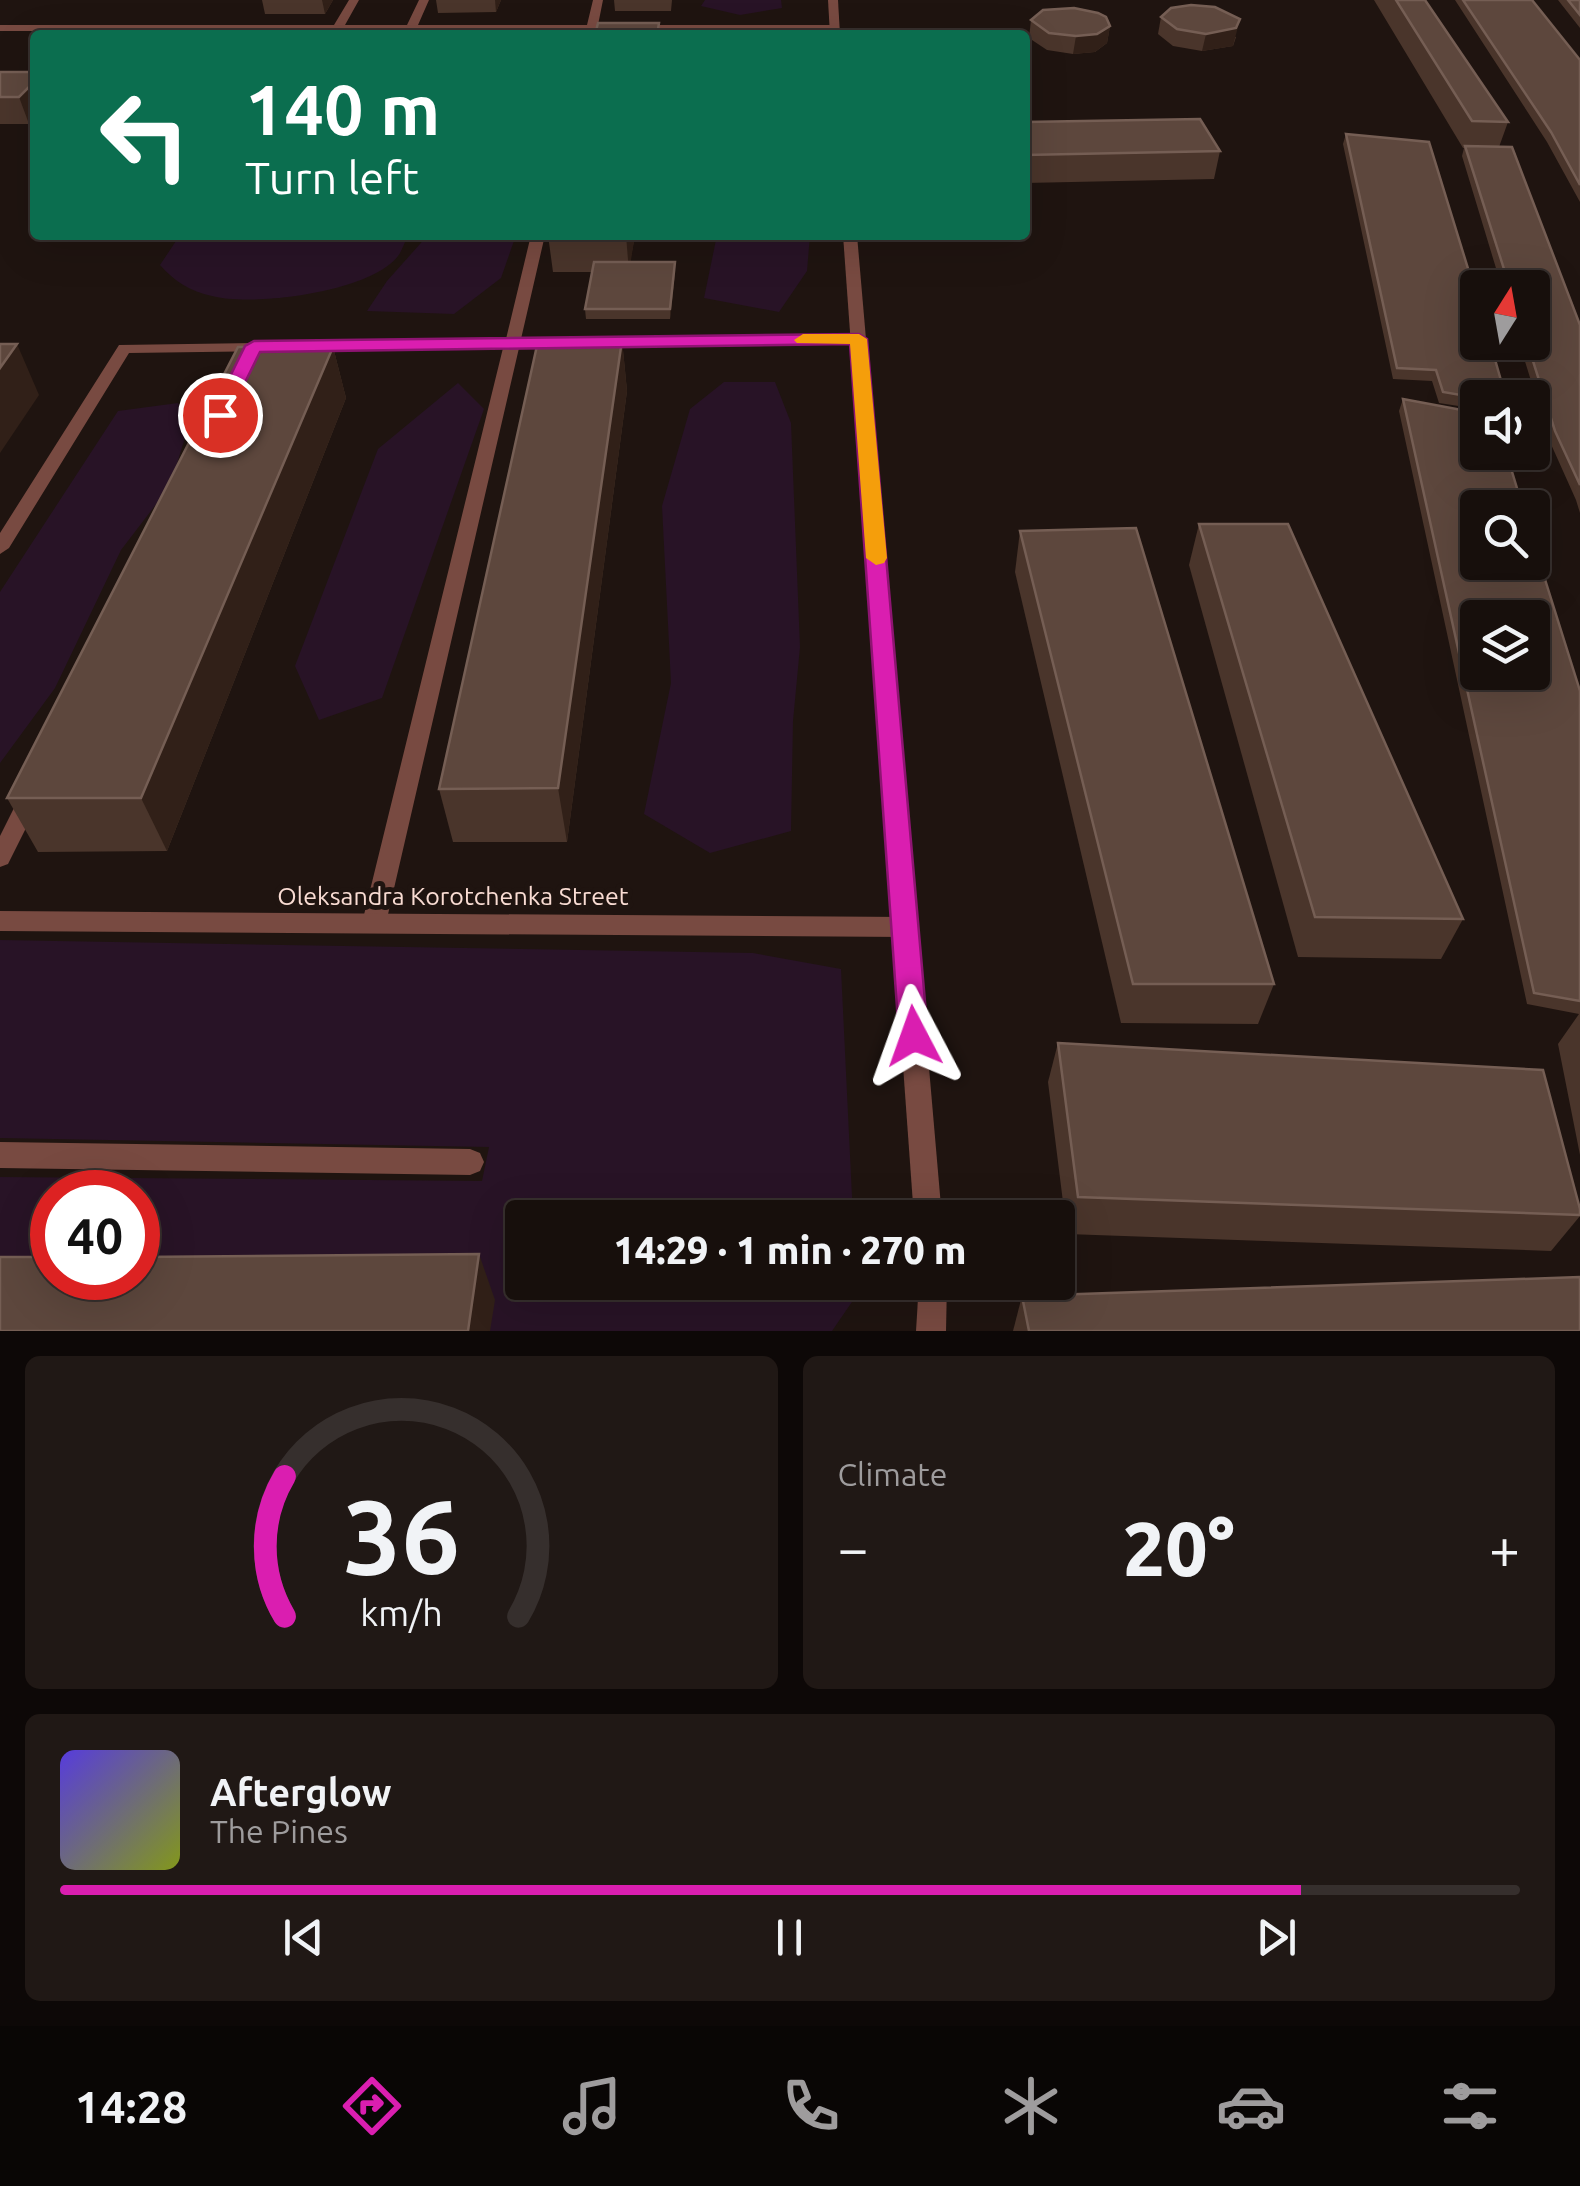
<!DOCTYPE html>
<html lang="en">
<head>
<meta charset="utf-8">
<style>
  body { margin:0; font-family:Ubuntu,sans-serif; background:#201815; color:#f1f3f6; height:100vh; display:flex; flex-direction:column; font-size:38px; white-space:nowrap }
  * { box-sizing:border-box; margin:0 }
  p { font-size:32px; color:#9e9c9d }
  .icon { flex:none; width:55px; height:55px; fill:none; stroke:currentColor; stroke-width:2; stroke-linecap:round; stroke-linejoin:round }
  .map { position:relative; height:1331px; overflow:hidden }
  .side { display:flex; flex-direction:column; gap:25px; padding:25px; background:#0d0807; flex:1 }
  .side>* { flex:none }
  .guide { position:absolute; left:30px; top:30px; width:1000px; height:210px; border-radius:10px; box-shadow:0 10px 40px #0002,0 0 0 2px #362f2d; background:#0b6e4f; color:#fff; overflow:hidden }
  .needle { width:65px; rotate:11deg }
  .buttons { position:absolute; left:1460px; top:270px; display:grid; gap:20px }
  .buttons a { display:grid; place-items:center; width:90px; height:90px; border-radius:10px; background:#170f0c; box-shadow:0 10px 40px #0002,0 0 0 2px #362f2d; font-size:50px }
  .speed { position:absolute; left:30px; top:1170px; display:flex; gap:20px; font-size:50px; font-weight:700; text-align:center }
  .speed>* { display:grid; place-content:center; width:130px; height:130px; border-radius:50%; background:#170f0c; box-shadow:0 10px 40px #0002,0 0 0 2px #362f2d; line-height:1 }
  .speed .limit { border:15px solid #d22; background:#fff; color:#111 }
  .pin { position:absolute; display:grid; place-items:center; width:85px; height:85px; color:#fff; margin:-42px; border:5px solid #fff; border-radius:50%; box-shadow:0 2px 10px #0007 }
  .me { position:absolute; width:110px; margin:-55px; rotate:356deg; stroke-linejoin:round; filter:drop-shadow(0 0 8px #0008) }
  .turn { display:flex; align-items:center; gap:35px; height:210px; padding:0 50px; font-size:45px }
  .turn .icon { width:130px; height:130px; stroke-width:2.5 }
  .turn b { display:block; font-size:70px; line-height:85px }
  .big { font-size:75px; font-weight:800; line-height:1.1 }
  .side .tile { flex:1; display:flex; flex-direction:column; justify-content:center; gap:15px; min-width:0; padding:0 35px; border-radius:15px; background:#201815 }
  .side .dial { align-items:center; gap:0 }
  .dial svg { height:260px; overflow:visible; fill:none; stroke:#362f2d; stroke-width:7; stroke-linecap:round; text-anchor:middle }
  .dial text { fill:#f1f3f6; stroke:none }
  .song { display:flex; align-items:center; gap:30px }
  .cover { width:120px; height:120px; border-radius:15px; background:linear-gradient(135deg,hsl(250 70% 55%),hsl(70 70% 35%)) }
  .played { height:10px; border-radius:5px; background:linear-gradient(90deg,#da1eb0 85%,#362f2d 85%) }
  .keys { display:flex; justify-content:space-around; direction:ltr }
  .heat { display:flex; justify-content:space-between; align-items:center; font-size:55px; direction:ltr }
  .side .tiles { flex:1; display:grid; gap:25px; grid-template-columns:1fr 1fr }
  .tile:last-child { grid-column:span 2 }
  .trip { position:absolute; left:505px; top:1200px; width:570px; height:100px; border-radius:10px; background:#170f0c; box-shadow:0 10px 40px #0002,0 0 0 2px #362f2d; font-weight:800; line-height:100px; text-align:center }
  .tabs { display:flex; height:160px; justify-content:space-around; align-items:center; background:#090605; color:#9e9c9d }
  .tabs .icon { width:70px; height:70px }
  .tabs .current { color:#da1eb0 }
  .tabs b { font-size:45px; color:#f1f3f6 }
  .map>svg:first-child { display:block }
  .green { fill:#281326; fill-rule:evenodd }
  .lines { fill:none; stroke-linecap:round; stroke-linejoin:round }
  .service { fill:#784a41; fill-rule:evenodd }
  .minor { fill:#784a41; fill-rule:evenodd }
  .tertiary { fill:#784a41; fill-rule:evenodd }
  .wall { fill:#4a352b }
  .shaded-wall { fill:#312018 }
  .building { fill:#5d473d; stroke:#755e54; stroke-width:2.5; fill-rule:evenodd }
  .route { fill:#da1eb0; stroke:#8e1472; stroke-width:2.5 }
  .slow { fill:#f59e0b }
  .labels { text-anchor:middle; dominant-baseline:central; stroke-width:10; stroke-linejoin:round; paint-order:stroke }
  .street-label { font-size:25px; fill:#f9dcd3; stroke:#1f1410 }
</style>
</head>
<body>
<div class="map">
<svg width="1580" height="1331" viewBox="0 0 1580 1331">
  <rect width="100%" height="100%" fill="#1f1410"/>
  <g class="green">
    <polygon points="705,0 781,0 782,8 740,15 701,6"/>
    <path d="M180,235H408C405,241 402,251 398,256C371,292 253,307 212,296C190,291 175,282 160,265Z"/>
    <polygon points="428,235 516,235 501,278 454,314 367,311 387,281"/>
    <polygon points="717,235 810,235 807,271 779,312 704,298"/>
    <polygon points="724,382 775,382 791,423 800,647 793,721 791,831 710,853 644,814 671,683 662,506 690,409"/>
    <polygon points="458,383 484,409 382,698 319,720 295,666 378,449"/>
    <polygon points="178,403 188,428 170,486 121,550 55,688 0,763 0,592 118,411"/>
    <path d="M0,940L753,953L841,969L853,1217L522,1218V1282H855L856,1296L832,1331H0V1177L482,1181L489,1147L0,1138ZM52,1192H138V1278H52Z"/>
  </g>
  <g class="lines">
    <g class="service">
      <polygon points="349,0 359,0 345,25 407,25 419,0 429,0 418,25 587,25 593,0 603,0 598,25 834,25 839,28 834,31 596,31 595,35 585,35 585,31 0,31 0,25 334,25"/>
      <polygon points="531,235 545,235 521,339 562,338 570,343 562,348 519,348 386,923 382,930 374,933 366,930 362,923 503,348 129,353 9,548 0,554 0,533 119,345 506,339"/>
      <polygon points="859,334 867,339 864,342 596,347 588,342 596,337"/>
      <polygon points="30,790 38,792 41,798 8,864 0,867 0,836 22,792"/>
      <polygon points="0,1142 470,1149 480,1153 484,1162 480,1171 470,1175 0,1168"/>
    </g>
    <polygon class="minor" points="0,911 906,917 914,920 918,927 914,934 906,937 0,931"/>
    <g class="tertiary">
      <polygon points="828,0 838,0 840,35 830,35"/>
      <polygon points="843,235 857,235 942,1218 914,1218"/>
      <polygon points="919,1282 947,1282 946,1331 916,1331"/>
    </g>
  </g>
  <g class="wall">
    <polygon points="262,0 333,0 325,14 265,14"/>
    <polygon points="436,0 501,0 496,12 438,13"/>
    <polygon points="614,0 672,0 671,11 615,11"/>
    <polygon points="1374,0 1425,0 1508,122 1499,147 1580,325 1580,513 1576,500 1550,442 1519,342 1532,342 1532,288 1502,288 1462,156 1464,148 1463,148"/>
    <polygon points="1455,0 1532,0 1580,60 1580,202 1547,142"/>
    <polygon points="1558,0 1580,0 1580,28"/>
    <polygon points="1161,17 1236,37 1233,46 1202,51 1173,46 1158,34"/>
    <polygon points="1031,20 1110,26 1107,43 1095,52 1073,54 1047,50 1029,38"/>
    <polygon points="0,72 35,72 35,118 29,124 0,124"/>
    <polygon points="1025,122 1220,151 1214,179 1025,183"/>
    <polygon points="1346,134 1478,398 1478,409 1439,403 1432,381 1393,379 1343,144"/>
    <polygon points="548,235 635,235 630,262 675,262 675,272 670,319 586,319 585,309 592,272 553,272"/>
    <polygon points="622,340 627,391 567,842 453,842 439,789"/>
    <polygon points="333,347 346,398 167,851 38,852 7,798"/>
    <polygon points="1403,399 1580,691 1580,1155 1558,1044 1579,1014 1527,1004 1399,411"/>
    <polygon points="1199,524 1463,919 1441,959 1298,957 1189,565"/>
    <polygon points="1020,531 1274,984 1258,1024 1121,1023 1015,572"/>
    <polygon points="1058,1043 1580,1209 1580,1216 1551,1251 1067,1234 1048,1082"/>
    <polygon points="1022,1296 1580,1331 1013,1331"/>
  </g>
  <g class="shaded-wall">
    <polygon points="322,0 333,0 325,14"/>
    <polygon points="495,0 501,0 496,12"/>
    <polygon points="1240,19 1233,46 1202,51 1206,34"/>
    <polygon points="1110,26 1107,43 1095,52 1073,54 1076,36"/>
    <polygon points="35,81 35,118 29,124 19,97"/>
    <polygon points="626,235 635,235 629,272"/>
    <polygon points="675,262 675,272 670,319 670,309"/>
    <polygon points="622,340 627,391 567,842 558,788"/>
    <polygon points="17,344 39,395 0,453 0,368"/>
    <polygon points="333,347 346,398 167,851 141,798"/>
    <polygon points="479,1254 495,1300 490,1331 468,1331"/>
  </g>
  <g class="building">
    <polygon points="1396,0 1425,0 1508,122 1472,121"/>
    <polygon points="1463,0 1532,0 1580,60 1580,185 1551,132"/>
    <polygon points="1568,0 1580,0 1580,15"/>
    <polygon points="1191,5 1215,7 1240,19 1236,28 1206,34 1177,29 1161,17 1171,8"/>
    <polygon points="1074,8 1098,13 1106,17 1110,26 1097,34 1076,36 1049,33 1031,20 1043,10"/>
    <polygon points="598,23 659,23 657,35 595,35"/>
    <polygon points="0,72 35,72 35,81 19,97 0,97"/>
    <polygon points="1200,119 1220,151 1025,155 1025,122"/>
    <polygon points="1346,134 1429,142 1478,301 1478,342 1490,342 1506,398 1478,398 1443,392 1436,370 1397,368"/>
    <polygon points="1465,146 1512,147 1580,325 1580,485 1555,431 1527,342 1532,342 1532,288 1510,288"/>
    <polygon points="594,262 675,262 670,309 585,309"/>
    <polygon points="622,340 558,788 439,789 538,341"/>
    <polygon points="0,344 17,344 0,368"/>
    <polygon points="238,347 333,347 141,798 7,798"/>
    <path d="M1403,399L1478,413V452H1506L1523,508H1478V562H1532V538L1580,691V1001L1534,993ZM1478,618H1532V672H1478Z"/>
    <polygon points="1199,524 1288,524 1463,919 1315,917"/>
    <polygon points="1136,528 1274,984 1133,984 1020,531"/>
    <polygon points="1058,1043 1543,1070 1580,1209 1580,1215 1078,1197"/>
    <polygon points="479,1254 468,1331 0,1331 0,1257 52,1257 52,1278 138,1278 138,1257"/>
    <polygon points="1580,1277 1580,1331 1029,1331 1022,1296"/>
  </g>
  <polygon class="route" points="859,334 867,339 928,1036 924,1045 914,1049 904,1045 899,1036 850,344 260,352 227,419 214,419 211,415 245,346 254,341"/>
  <polygon class="slow" points="803,334 859,334 867,339 887,558 884,563 876,565 866,558 850,344 797,343 794,340"/>
  <g class="labels">
    <g class="street-label">
      <text x="453" y="896">Oleksandra Korotchenka Street</text>
    </g>
  </g>
</svg>
<div class="buttons">
<a><svg class="needle" viewBox="-14 -14 28 28"><path d="M0-13l5 13h-10z" fill="#e53935"/><path d="M0 13l5-13h-10z" fill="#9e9c9d"/></svg></a>
<a><svg class="icon" aria-label="sound" viewBox="0 0 24 24"><path d="M4 9h4l5-4v14l-5-4H4zM17 9q2 3 0 6"/></svg></a>
<a><svg class="icon" aria-label="search" viewBox="0 0 24 24"><circle cx="10" cy="10" r="6"/><path d="M15 15l6 6"/></svg></a>
<a><svg class="icon" aria-label="layers" viewBox="0 0 24 24"><path d="M12 4l9 5-9 5-9-5zM3 14l9 5 9-5"/></svg></a>
</div>
<div class="speed"><div class="limit">40</div></div>
<div class="pin" style="left:220px;top:415px;background:#d93025"><svg class="icon" aria-label="arrive" viewBox="0 0 24 24"><path d="M6 21V4h12l-3 4 3 4H6"/></svg></div>
<svg class="me" style="left:914px;top:1036px" viewBox="-20 -20 40 40"><path d="M0-17L14 15 0 8-14 15z" fill="#da1eb0" stroke="#fff" stroke-width="4"/></svg>
<div class="trip">14:29 · 1 min · 270 m</div>
<div class="guide">
<div class="turn"><svg class="icon" aria-label="left" viewBox="0 0 24 24"><path d="M17 20v-9H6M10 6l-5 5 5 5"/></svg><div><b>140 m</b>Turn left</div></div>
</div>
</div>
<section class="side">
<div class="tiles">
<div class="tile dial"><svg viewBox="0 0 100 80">
<path d="M14 69A42 42 0 1 1 86 69"/>
<path d="M14 69A42 42 0 0 1 14 26" stroke="#da1eb0"/>
<text x="50" y="56" font-size="32" font-weight="700">36</text>
<text x="50" y="72" font-size="11">km/h</text>
</svg></div>
<div class="tile"><p>Climate</p>
<div class="heat"><a>−</a><b class="big">20°</b><a>+</a></div>
</div>
<div class="tile">
<div class="song"><i class="cover"></i><div><b>Afterglow</b><p>The Pines</p></div></div>
<div class="played"></div>
<div class="keys"><svg class="icon" aria-label="previous" viewBox="0 0 24 24"><path d="M18 5L8 12l10 7zM5 5v14"/></svg><svg class="icon" aria-label="pause" viewBox="0 0 24 24"><path d="M8 5v14M16 5v14"/></svg><svg class="icon" aria-label="next" viewBox="0 0 24 24"><path d="M6 5l10 7-10 7zM19 5v14"/></svg></div>
</div>
</div>
</section>
<nav class="tabs">
<b>14:28</b>
<svg class="icon current" aria-label="directions" viewBox="0 0 24 24"><path d="M12 3l9 9-9 9-9-9zM9 14v-3h6M13 9l2 2-2 2"/></svg>
<svg class="icon" aria-label="music" viewBox="0 0 24 24"><path d="M9 18V5l10-2v13"/><circle cx="6" cy="18" r="3"/><circle cx="16" cy="16" r="3"/></svg>
<svg class="icon" aria-label="phone" viewBox="0 0 24 24"><path d="M5 4h4l2 5-3 2q2 4 5 5l2-3 5 2v4C11 20 4 13 5 4z"/></svg>
<svg class="icon" aria-label="climate" viewBox="0 0 24 24"><path d="M12 3v18M4 7l16 10M4 17L20 7"/></svg>
<svg class="icon" aria-label="car" viewBox="0 0 24 24"><path d="M5 17H2v-5l4-1 3-4h7l3 4 3 1v5h-3M9 17h6M6 11h13"/><circle cx="7" cy="17" r="2"/><circle cx="17" cy="17" r="2"/></svg>
<svg class="icon" aria-label="filters" viewBox="0 0 24 24"><path d="M4 7h16M4 17h16"/><circle cx="9" cy="7" r="2"/><circle cx="15" cy="17" r="2"/></svg>
</nav>
</body>
</html>
